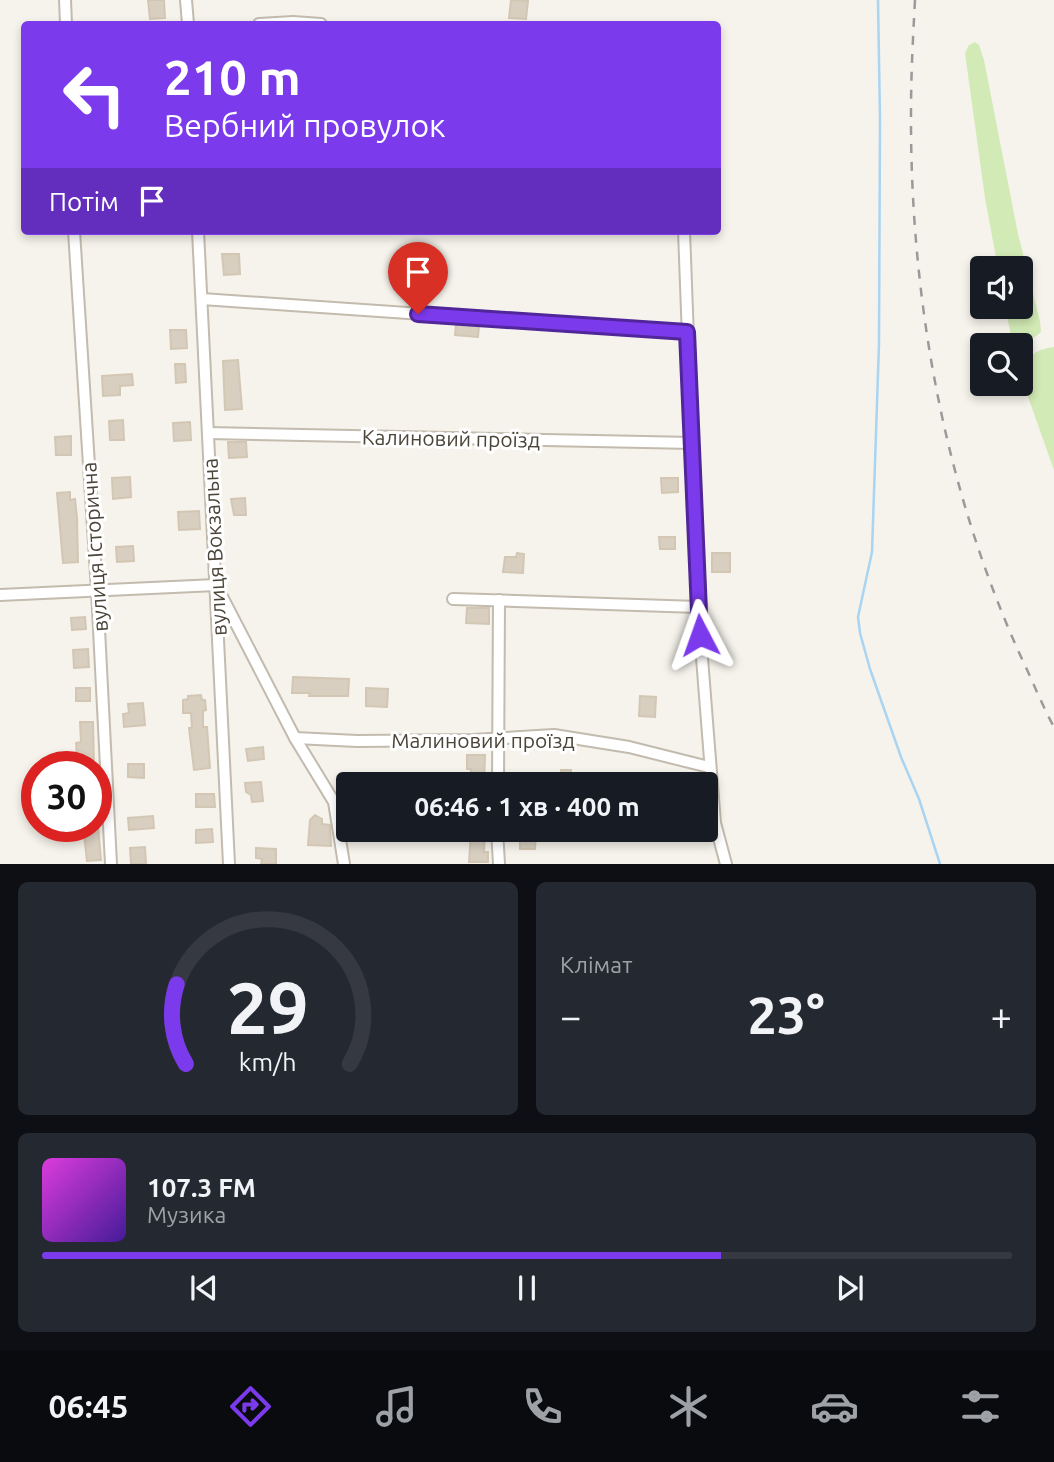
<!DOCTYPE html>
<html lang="uk">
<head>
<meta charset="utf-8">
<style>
  body { margin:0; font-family:Ubuntu,sans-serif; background:#242831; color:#f1f3f6; height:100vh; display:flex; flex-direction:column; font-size:26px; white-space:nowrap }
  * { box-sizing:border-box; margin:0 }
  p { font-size:23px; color:#9ea1a6 }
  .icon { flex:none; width:38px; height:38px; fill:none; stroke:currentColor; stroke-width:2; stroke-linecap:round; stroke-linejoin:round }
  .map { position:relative; height:864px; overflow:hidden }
  .drawer { display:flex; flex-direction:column; gap:18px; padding:18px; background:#0d0f14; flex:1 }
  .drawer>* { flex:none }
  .hud { position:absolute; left:21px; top:21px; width:700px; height:214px; border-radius:7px; box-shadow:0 4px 10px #0003; background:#7c3aed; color:#fff; overflow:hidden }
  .buttons { position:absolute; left:970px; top:256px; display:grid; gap:14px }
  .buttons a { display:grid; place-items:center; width:63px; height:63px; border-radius:7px; background:#171b24; box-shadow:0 4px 10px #0003; font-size:35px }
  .speed { position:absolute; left:21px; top:751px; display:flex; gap:14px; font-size:35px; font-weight:700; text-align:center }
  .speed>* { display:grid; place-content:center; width:91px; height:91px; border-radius:50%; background:#171b24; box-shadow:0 4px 10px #0003; line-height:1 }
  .speed .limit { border:10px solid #d22; background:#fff; color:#111 }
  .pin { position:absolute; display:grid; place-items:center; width:60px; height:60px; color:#fff; margin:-72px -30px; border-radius:50% 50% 50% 0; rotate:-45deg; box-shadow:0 0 7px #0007 }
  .pin .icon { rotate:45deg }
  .me { position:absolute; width:77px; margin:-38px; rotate:356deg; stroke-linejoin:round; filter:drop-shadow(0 0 5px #0008) }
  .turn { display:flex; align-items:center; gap:24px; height:147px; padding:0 28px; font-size:32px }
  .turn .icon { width:91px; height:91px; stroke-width:2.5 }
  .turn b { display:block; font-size:49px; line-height:60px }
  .then { display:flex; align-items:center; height:66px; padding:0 28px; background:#0003; gap:14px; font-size:26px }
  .big { font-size:52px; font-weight:700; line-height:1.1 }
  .drawer .card { flex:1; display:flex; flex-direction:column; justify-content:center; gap:10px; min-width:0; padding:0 24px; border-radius:10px; background:#242831 }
  .drawer .dial { align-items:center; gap:0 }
  .dial svg { height:182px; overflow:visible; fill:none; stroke:#363941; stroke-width:7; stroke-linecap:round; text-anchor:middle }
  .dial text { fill:#f1f3f6; stroke:none }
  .song { display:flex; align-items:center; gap:21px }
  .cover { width:84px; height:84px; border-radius:10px; background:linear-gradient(135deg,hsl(300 70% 55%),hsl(260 70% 35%)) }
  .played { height:7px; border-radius:4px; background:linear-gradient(90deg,#7c3aed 70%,#363941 70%) }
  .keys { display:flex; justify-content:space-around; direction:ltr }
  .heat { display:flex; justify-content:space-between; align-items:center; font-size:38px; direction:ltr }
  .drawer .tiles { flex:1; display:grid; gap:18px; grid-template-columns:1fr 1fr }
  .card:last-child { grid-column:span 2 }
  .trip { position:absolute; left:336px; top:772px; width:382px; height:70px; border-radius:7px; background:#171b24; box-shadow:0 4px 10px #0003; font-weight:700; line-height:70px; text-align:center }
  .tabs { display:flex; height:112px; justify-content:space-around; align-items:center; background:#090b0e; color:#9ea1a6 }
  .tabs .icon { width:49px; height:49px }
  .tabs .active { color:#7c3aed }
  .tabs b { font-size:32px; color:#f1f3f6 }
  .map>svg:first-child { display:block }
  .green { fill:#d2eab5 }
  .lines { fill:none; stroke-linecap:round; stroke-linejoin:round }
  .stream { stroke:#a9d4f2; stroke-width:2.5 }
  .building { fill:#d8cfc1; stroke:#d3c7b4; stroke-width:2 }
  .minor-casing { stroke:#c2bbae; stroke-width:14 }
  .minor { stroke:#fff; stroke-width:10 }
  .rail { stroke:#9a9a9a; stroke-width:2.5; stroke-dasharray:9 9; stroke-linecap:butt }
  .route-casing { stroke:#51269a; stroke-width:18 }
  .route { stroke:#7c3aed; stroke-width:12 }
  .labels { text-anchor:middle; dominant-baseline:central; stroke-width:6; stroke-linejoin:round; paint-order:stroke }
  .street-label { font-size:21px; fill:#4b4439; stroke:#fff }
</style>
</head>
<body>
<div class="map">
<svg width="1054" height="864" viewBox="0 0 1054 864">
  <rect width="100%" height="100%" fill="#f6f3ec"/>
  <g class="green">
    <polygon points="975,42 979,45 984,60 1018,234 1040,321 1041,332 1035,337 1020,340 1011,336 1005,306 1020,306 1020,268 998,268 985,198 965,53 969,45"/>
    <path d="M1054,347V470L1021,377C1021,358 1037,349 1054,347Z"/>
  </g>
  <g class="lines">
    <polyline class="stream" points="878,0 880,119 879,344 872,552 858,617 860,633 870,669 901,757 919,799 940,864"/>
  </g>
  <g class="building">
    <polygon points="148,0 164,0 165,18 150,19"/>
    <polygon points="511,0 528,1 526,19 509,18"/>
    <polygon points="222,254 239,254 240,274 224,275"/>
    <polygon points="456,324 479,326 478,337 455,335"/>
    <polygon points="170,330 186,330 187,348 171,349"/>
    <polygon points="238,360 242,409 225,410 223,361"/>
    <polygon points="175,364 185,364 186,382 176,383"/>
    <polygon points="132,374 133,385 120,386 120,395 103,396 102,376"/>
    <polygon points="123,420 124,440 110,440 109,421"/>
    <polygon points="190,422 191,440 174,441 173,423"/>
    <polygon points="71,436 71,455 56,455 55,437"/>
    <polygon points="228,442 246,442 247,457 229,458"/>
    <polygon points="130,477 131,497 113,499 112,478"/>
    <polygon points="661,478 678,478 678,492 662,493"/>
    <polygon points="70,492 70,500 75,499 77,518 78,562 63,563 57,493"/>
    <polygon points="245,498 246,515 234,515 231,499"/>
    <polygon points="199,511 200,529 179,530 178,512"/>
    <polygon points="659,537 675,537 675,549 660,549"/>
    <polygon points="133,546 134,561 117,562 116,547"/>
    <polygon points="517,553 524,554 523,573 503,572 505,557 516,557"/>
    <rect x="712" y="553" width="18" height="19"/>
    <polygon points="467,608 489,608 489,624 466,623"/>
    <polygon points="85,617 86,629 72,630 71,618"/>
    <polygon points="88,649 89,667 74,668 73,650"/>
    <polygon points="293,677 349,679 348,696 309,696 310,693 292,693"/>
    <rect x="76" y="688" width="14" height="13"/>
    <polygon points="366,688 388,689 387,707 366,706"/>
    <polygon points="201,695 202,700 205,700 206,710 203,711 203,727 207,727 210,768 194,770 189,728 192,728 191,713 183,713 183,700 188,699 188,696"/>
    <polygon points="640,696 656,697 655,717 639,716"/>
    <polygon points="143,703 145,725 124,727 123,714 129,713 128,704"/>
    <polygon points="80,722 93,722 94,766 82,766 81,755 77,755 76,743 81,742"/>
    <polygon points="263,747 264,759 248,761 246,749"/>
    <polygon points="467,755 485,755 484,784 470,784 471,769 467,769"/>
    <polygon points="128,764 144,764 144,778 128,777"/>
    <polygon points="561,770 571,770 570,784 547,784 548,773 561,773"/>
    <polygon points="368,773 388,775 387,784 368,784"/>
    <polygon points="261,782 263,801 252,802 251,795 246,792 245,783"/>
    <polygon points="196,794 214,794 215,807 196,807"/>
    <polygon points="315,815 322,819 322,824 330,825 331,846 308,845 310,820"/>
    <polygon points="153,816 154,828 129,830 128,818"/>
    <polygon points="83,826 98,826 101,860 87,861"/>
    <polygon points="212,829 213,842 196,843 196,830"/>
    <polygon points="471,830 485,830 484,852 488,852 488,862 469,862"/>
    <polygon points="520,834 536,834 535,849 520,849"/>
    <polygon points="145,847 146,864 131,864 130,848"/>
    <polygon points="256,848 276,849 276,864 261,864 262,859 256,858"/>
  </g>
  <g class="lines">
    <g class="minor-casing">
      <g id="minor">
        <polyline points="65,0 66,24"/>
        <polyline points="186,0 188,24"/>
        <polyline points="259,24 293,22 321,24"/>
        <polyline points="74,231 97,590 111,864"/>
        <polyline points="198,231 229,864"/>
        <polyline points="684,231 698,607 715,823 726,864"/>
        <polyline points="202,299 687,332"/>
        <polyline points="208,433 693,443"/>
        <polyline points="0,595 216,585 295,738 334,802 344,864"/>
        <polyline points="453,599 698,607"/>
        <polyline points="295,738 357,741 473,740 554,735 629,747 709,767"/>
        <polyline points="498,784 499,600"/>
        <polyline points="497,830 499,864"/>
      </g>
    </g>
    <use href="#minor" class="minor"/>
    <path class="rail" d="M915,0C913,37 911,74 911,112C910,298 944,489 1022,659C1033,682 1042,705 1054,727"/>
  </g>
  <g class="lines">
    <g class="route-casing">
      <polyline id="route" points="418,314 687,332 700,635"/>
    </g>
    <use href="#route" class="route"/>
  </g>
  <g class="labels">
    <g class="street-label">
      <text transform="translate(451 438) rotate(1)">Калиновий проїзд</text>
      <text transform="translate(94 547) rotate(-94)">вулиця Історична</text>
      <text transform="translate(214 547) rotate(-93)">вулиця Вокзальна</text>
      <text x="483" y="740">Малиновий проїзд</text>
    </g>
  </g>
</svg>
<div class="buttons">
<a><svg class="icon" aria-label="sound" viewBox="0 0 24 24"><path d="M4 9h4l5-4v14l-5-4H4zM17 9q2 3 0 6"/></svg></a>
<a><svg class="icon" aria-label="search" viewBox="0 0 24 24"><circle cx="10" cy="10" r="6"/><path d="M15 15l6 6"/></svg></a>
</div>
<div class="speed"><div class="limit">30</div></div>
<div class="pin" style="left:418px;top:314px;background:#d93025"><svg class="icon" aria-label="arrive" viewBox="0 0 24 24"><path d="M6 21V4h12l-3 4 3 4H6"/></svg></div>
<svg class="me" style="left:700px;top:635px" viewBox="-20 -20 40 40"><path d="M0-17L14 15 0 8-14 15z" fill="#7c3aed" stroke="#fff" stroke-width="4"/></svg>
<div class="trip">06:46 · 1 хв · 400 m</div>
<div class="hud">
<div class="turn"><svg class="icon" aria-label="left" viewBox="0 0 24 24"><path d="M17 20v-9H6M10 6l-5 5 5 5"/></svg><div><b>210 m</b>Вербний провулок</div></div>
<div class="then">Потім<svg class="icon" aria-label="arrive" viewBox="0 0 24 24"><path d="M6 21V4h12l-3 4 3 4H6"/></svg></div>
</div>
</div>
<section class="drawer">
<div class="tiles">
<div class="card dial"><svg viewBox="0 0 100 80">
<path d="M14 69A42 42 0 1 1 86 69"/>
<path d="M14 69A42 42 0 0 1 10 34" stroke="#7c3aed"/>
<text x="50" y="56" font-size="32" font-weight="700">29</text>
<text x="50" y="72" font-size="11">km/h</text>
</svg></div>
<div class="card"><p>Клімат</p>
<div class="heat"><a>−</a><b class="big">23°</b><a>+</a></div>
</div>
<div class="card">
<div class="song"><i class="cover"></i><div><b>107.3 FM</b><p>Музика</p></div></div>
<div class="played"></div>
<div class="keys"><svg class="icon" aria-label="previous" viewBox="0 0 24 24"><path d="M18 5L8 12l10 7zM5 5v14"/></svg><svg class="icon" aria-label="pause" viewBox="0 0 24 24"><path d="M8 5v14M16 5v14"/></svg><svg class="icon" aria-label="next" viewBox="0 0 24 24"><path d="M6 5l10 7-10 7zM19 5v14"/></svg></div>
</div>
</div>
</section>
<nav class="tabs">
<b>06:45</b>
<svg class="icon active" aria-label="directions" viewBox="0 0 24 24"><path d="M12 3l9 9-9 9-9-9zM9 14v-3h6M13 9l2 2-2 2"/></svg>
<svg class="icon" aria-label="music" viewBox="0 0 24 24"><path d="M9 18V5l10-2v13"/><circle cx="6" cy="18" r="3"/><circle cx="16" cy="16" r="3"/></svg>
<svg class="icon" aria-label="phone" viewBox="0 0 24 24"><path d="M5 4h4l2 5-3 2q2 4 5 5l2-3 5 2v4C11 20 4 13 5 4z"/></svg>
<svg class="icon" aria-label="climate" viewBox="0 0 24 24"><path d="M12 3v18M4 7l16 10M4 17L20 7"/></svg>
<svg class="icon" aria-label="car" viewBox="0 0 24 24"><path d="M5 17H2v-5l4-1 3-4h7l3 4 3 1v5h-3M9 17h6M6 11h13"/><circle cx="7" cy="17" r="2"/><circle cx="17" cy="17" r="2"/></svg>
<svg class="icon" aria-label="filters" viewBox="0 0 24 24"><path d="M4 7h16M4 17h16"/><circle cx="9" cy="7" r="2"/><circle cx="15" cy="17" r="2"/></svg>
</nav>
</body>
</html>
